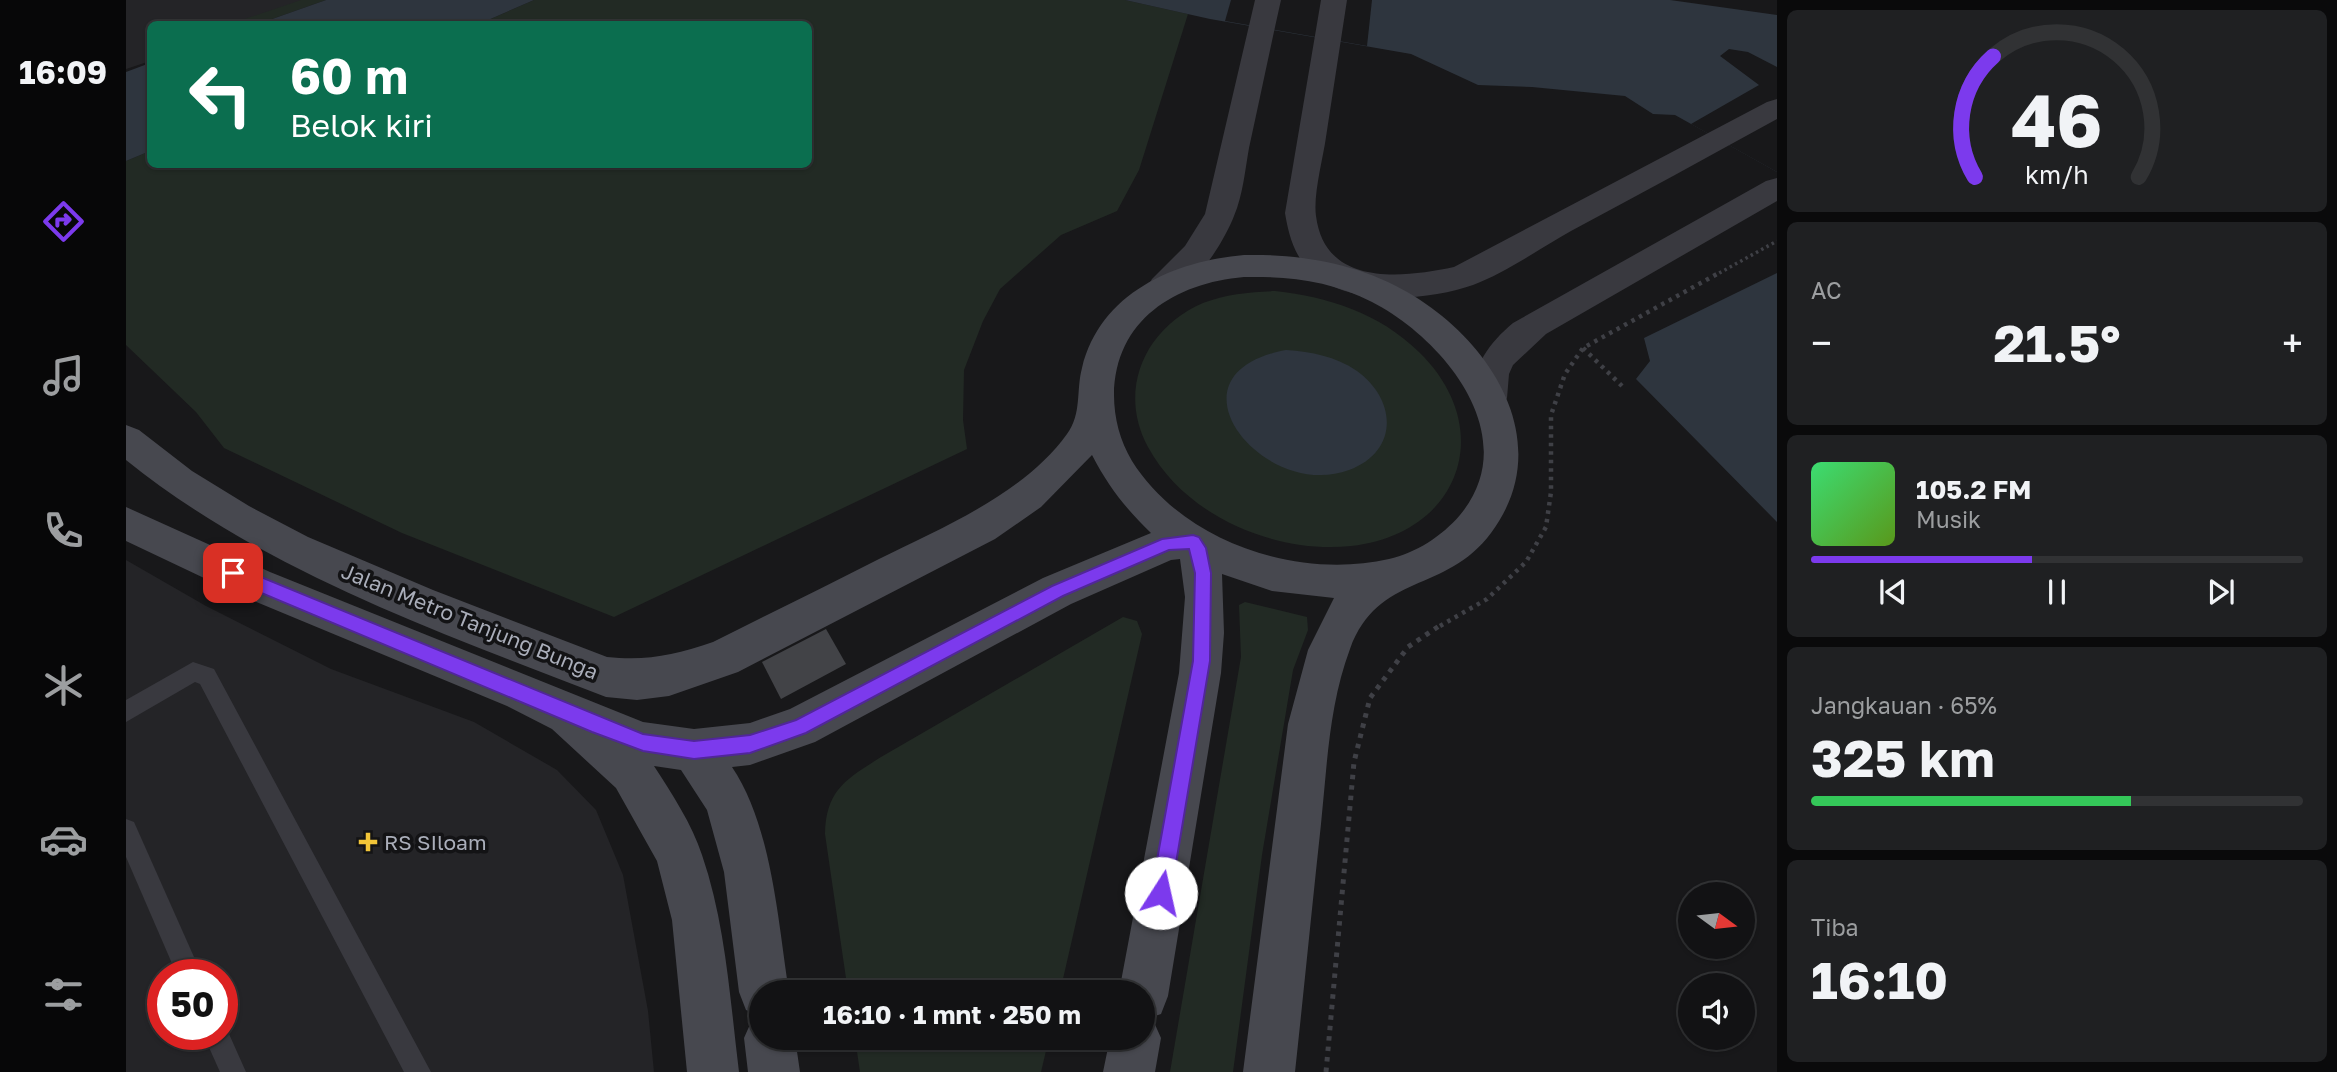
<!DOCTYPE html>
<html lang="id">
<head>
<meta charset="utf-8">
<style>
  body { margin:0; font-family:"Golos Text",sans-serif; background:#1f2022; color:#f1f3f6; height:100vh; display:flex; flex-direction:column; font-size:26px; white-space:nowrap }
  * { box-sizing:border-box; margin:0 }
  p { font-size:23px; color:#9c9ea0 }
  .icon { flex:none; width:38px; height:38px; fill:none; stroke:currentColor; stroke-width:2; stroke-linecap:round; stroke-linejoin:round }
  .map { position:relative; flex:1; overflow:hidden }
  .details { display:flex; flex-direction:column; gap:10px; padding:10px; background:#0a0a0b; width:560px }
  .details>* { flex:none }
  .top-card { position:absolute; left:21px; top:21px; width:665px; height:147px; border-radius:10px; box-shadow:0 2px 5px #0004,0 0 0 2px #313234; background:#0b6e4f; color:#fff; overflow:hidden }
  .needle { width:46px; rotate:105deg }
  .buttons { position:absolute; left:1552px; top:882px; display:grid; gap:14px }
  .buttons a { display:grid; place-items:center; width:77px; height:77px; border-radius:50%; background:#121214; box-shadow:0 2px 5px #0004,0 0 0 2px #313234; font-size:35px }
  .speed { position:absolute; left:21px; top:959px; display:flex; gap:14px; font-size:35px; font-weight:700; text-align:center }
  .speed>* { display:grid; place-content:center; width:91px; height:91px; border-radius:50%; background:#121214; box-shadow:0 2px 5px #0004,0 0 0 2px #313234; line-height:1 }
  .speed .limit { border:10px solid #d22; background:#fff; color:#111 }
  .pin { position:absolute; display:grid; place-items:center; width:60px; height:60px; color:#fff; margin:-30px; border-radius:14px; box-shadow:0 4px 10px #0006 }
  .me { position:absolute; width:77px; margin:-38px; rotate:10deg; stroke-linejoin:round; filter:drop-shadow(0 0 5px #0008) }
  .turn { display:flex; align-items:center; gap:24px; height:147px; padding:0 28px; font-size:32px }
  .turn .icon { width:91px; height:91px; stroke-width:2.5 }
  .turn b { display:block; font-size:49px; line-height:60px }
  .big { font-size:52px; font-weight:700; line-height:1.1 }
  .details .widget { flex:1; display:flex; flex-direction:column; justify-content:center; gap:10px; min-width:0; padding:0 24px; border-radius:10px; background:#1f2022 }
  .details .dial { align-items:center; gap:0 }
  .dial svg { height:182px; overflow:visible; fill:none; stroke:#313234; stroke-width:7; stroke-linecap:round; text-anchor:middle }
  .dial text { fill:#f1f3f6; stroke:none }
  .song { display:flex; align-items:center; gap:21px }
  .cover { width:84px; height:84px; border-radius:10px; background:linear-gradient(135deg,hsl(140 70% 55%),hsl(90 70% 35%)) }
  .played { height:7px; border-radius:4px; background:linear-gradient(90deg,#7c3aed 45%,#313234 45%) }
  .keys { display:flex; justify-content:space-around; direction:ltr }
  .heat { display:flex; justify-content:space-between; align-items:center; font-size:38px; direction:ltr }
  .charge { height:10px; border-radius:5px; background:linear-gradient(90deg,#34c759 65%,#313234 0) }
  .trip { position:absolute; left:623px; top:980px; width:406px; height:70px; border-radius:35px; background:#121214; box-shadow:0 2px 5px #0004,0 0 0 2px #313234; font-weight:700; line-height:70px; text-align:center }
  main { display:flex; flex:1; min-height:0 }
  .tab-bar { display:flex; flex-direction:column; width:126px; justify-content:space-around; align-items:center; background:#070708; color:#9c9ea0 }
  .tab-bar .icon { width:49px; height:49px }
  .tab-bar .selected { color:#7c3aed }
  .tab-bar b { font-size:32px; color:#f1f3f6 }
  .map>svg:first-child { display:block }
  .built { fill:#242427; fill-rule:evenodd }
  .green { fill:#222a24 }
  .water { fill:#2e353e }
  .pier { fill:#18181a }
  .building { fill:#424347 }
  .lines { fill:none; stroke-linecap:round; stroke-linejoin:round }
  .path-far2 { stroke:#3f4046; stroke-width:3.5; stroke-dasharray:2.5 3.5; stroke-linecap:butt }
  .path-far1 { stroke:#3f4046; stroke-width:4.5; stroke-dasharray:3.5 5; stroke-linecap:butt }
  .path { stroke:#3f4046; stroke-width:5; stroke-dasharray:4.5 6; stroke-linecap:butt }
  .lane { fill:#39393f; fill-rule:evenodd }
  .street { fill:#39393f; fill-rule:evenodd }
  .secondary { fill:#47484f; fill-rule:evenodd }
  .route { fill:#7c3aed; stroke:#51269a; stroke-width:2 }
  .poi-dot { fill:#f2c538; stroke:#131315; stroke-width:2.5 }
  .labels { text-anchor:middle; dominant-baseline:central; stroke-width:7; stroke-linejoin:round; paint-order:stroke }
  .street-label { font-size:21px; fill:#aaaeba; stroke:#131315 }
  .poi-label { font-size:21px; fill:#aaaeba; stroke:#131315; text-anchor:start }
</style>
</head>
<body>
<main>
<nav class="tab-bar">
<b>16:09</b>
<svg class="icon selected" aria-label="directions" viewBox="0 0 24 24"><path d="M12 3l9 9-9 9-9-9zM9 14v-3h6M13 9l2 2-2 2"/></svg>
<svg class="icon" aria-label="music" viewBox="0 0 24 24"><path d="M9 18V5l10-2v13"/><circle cx="6" cy="18" r="3"/><circle cx="16" cy="16" r="3"/></svg>
<svg class="icon" aria-label="phone" viewBox="0 0 24 24"><path d="M5 4h4l2 5-3 2q2 4 5 5l2-3 5 2v4C11 20 4 13 5 4z"/></svg>
<svg class="icon" aria-label="climate" viewBox="0 0 24 24"><path d="M12 3v18M4 7l16 10M4 17L20 7"/></svg>
<svg class="icon" aria-label="car" viewBox="0 0 24 24"><path d="M5 17H2v-5l4-1 3-4h7l3 4 3 1v5h-3M9 17h6M6 11h13"/><circle cx="7" cy="17" r="2"/><circle cx="17" cy="17" r="2"/></svg>
<svg class="icon" aria-label="filters" viewBox="0 0 24 24"><path d="M4 7h16M4 17h16"/><circle cx="9" cy="7" r="2"/><circle cx="15" cy="17" r="2"/></svg>
</nav>
<div class="map">
<svg width="1651" height="1072" viewBox="0 0 1651 1072">
  <rect width="100%" height="100%" fill="#18181a"/>
  <g class="built">
    <polygon points="0,0 193,0 125,24 24,24 24,61 0,69"/>
    <path d="M0,560L80,606L205,669L348,722L431,770L470,810L497,875L522,1011L528,1072H0ZM37,975H96V1034H37Z"/>
  </g>
  <g class="green">
    <polygon points="175,0 200,0 132,24 104,24"/>
    <polygon points="408,0 999,0 1062,14 1013,170 991,211 935,235 874,289 857,321 838,370 837,420 841,449 488,617 276,533 98,448 70,412 0,345 0,161 24,151 24,164 682,164 682,24 353,24"/>
    <path d="M1149,291C1203,297 1253,313 1293,352C1372,429 1334,534 1225,546C1149,554 1059,516 1022,447C991,390 1019,328 1077,303C1100,294 1124,292 1149,291Z"/>
    <polygon points="1119,602 1181,617 1182,630 1167,670 1136,855 1107,1072 1044,1072 1115,657 1113,605"/>
    <path d="M997,617L1011,621L1016,634L934,992H722L699,834C700,789 721,779 755,757Z"/>
    <polygon points="729,1038 923,1038 915,1072 734,1072"/>
  </g>
  <g class="water">
    <polygon points="200,0 408,0 353,24 132,24"/>
    <polygon points="999,0 1544,0 1651,15 1651,172 1549,115 1527,114 1499,96 1406,87 1352,85 1285,54 1084,19"/>
    <polygon points="24,63 24,151 0,161 0,72"/>
    <polygon points="1651,273 1651,522 1510,379 1524,361 1518,338"/>
    <path d="M1160,350C1186,352 1209,356 1231,371C1272,401 1272,452 1223,470C1138,502 1032,374 1160,350Z"/>
  </g>
  <g class="pier">
    <polygon points="1105,0 1246,0 1241,46 1099,21"/>
    <polygon points="1603,49 1622,52 1651,67 1651,172 1565,124 1633,85 1594,56"/>
  </g>
  <polygon class="building" points="700,629 720,664 655,699 636,662"/>
  <g class="lines">
    <polyline class="path-far2" points="1588,276 1651,241"/>
    <g class="path-far1">
      <polyline points="1457,348 1496,386"/>
      <polyline points="1314,626 1361,599 1400,562 1420,527 1425,492 1425,415 1439,374 1457,348 1591,274"/>
    </g>
    <polyline class="path" points="1200,1072 1228,762 1244,698 1282,647 1316,624"/>
    <g class="lane">
      <polygon points="67,662 88,669 305,1072 278,1072 74,684 69,682 0,722 0,700"/>
      <polygon points="0,819 8,822 76,975 51,975 0,857"/>
      <polygon points="96,1024 99,1025 120,1072 94,1072 77,1034 96,1034"/>
    </g>
    <g class="street">
      <path d="M1129,0H1155C1144,49 1134,98 1123,148C1119,170 1117,195 1108,216C1097,244 1060,306 1026,295L1021,287L1026,279L1059,246L1079,214Z"/>
      <path d="M1195,0H1221C1214,46 1207,91 1200,137C1197,159 1187,195 1190,216C1199,287 1276,278 1328,267L1641,102L1651,99V119C1582,157 1514,194 1445,231C1413,249 1381,272 1347,285C1302,301 1214,308 1180,267C1167,251 1162,232 1159,213Z"/>
      <path d="M1651,178V201L1420,334L1387,365L1383,374L1381,398L1375,408L1363,412L1351,408L1345,398C1347,366 1363,343 1387,323L1640,181Z"/>
    </g>
    <g class="secondary">
      <path d="M1118,255C1170,254 1223,262 1270,286C1359,331 1435,439 1365,533C1320,594 1252,572 1224,649C1203,705 1201,766 1195,824C1186,907 1178,989 1169,1072H1117L1162,724L1182,650L1208,598L1146,591L1096,574L1098,633L1095,673L1042,996L1035,1014L1023,1018L1027,1020L1035,1038L1029,1072H977L984,1038H1017V992H993L1053,673L1059,597L1054,559L1045,560L945,604L689,742L624,765L606,767C646,826 652,922 663,992H635V1016L620,1010L613,992L598,872L581,810L555,770L528,766C546,794 566,824 576,855C600,925 604,1000 613,1072H561L546,920L531,861L490,788L426,729L381,706L116,596L0,541V507L144,572L517,722L568,729L624,723L664,709L917,578L1025,533C1000,509 982,486 966,455L915,507L869,539L612,672L543,696L511,700L480,697C315,633 139,572 0,460V425L13,430L66,471L123,506L182,537L307,590L481,657C522,661 548,655 587,642C643,614 698,587 753,559C816,528 899,493 941,434C956,414 950,390 956,368C974,293 1048,261 1118,255ZM1118,277C1162,276 1206,281 1246,302C1318,339 1399,437 1334,515C1316,536 1290,553 1263,559C1171,580 1057,542 1006,461C994,441 988,418 988,395C989,320 1049,283 1118,277Z"/>
      <polygon points="635,1016 635,1038 669,1038 674,1072 622,1072 618,1038 626,1020"/>
    </g>
  </g>
  <polygon class="route" points="1067,535 1073,537 1080,548 1085,573 1084,661 1045,893 1042,900 1035,902 1028,900 1025,893 1067,661 1069,573 1063,549 1043,550 937,596 680,733 624,753 568,759 517,751 466,732 102,579 99,573 102,568 113,568 517,734 568,741 624,735 670,720 926,586 1036,539"/>
  <path class="poi-dot" d="M238.5 831.5h7v7h7v7h-7v7h-7v-7h-7v-7h7z"/>
  <g class="labels">
    <g class="street-label">
      <text transform="translate(344 621) rotate(22)">Jalan Metro Tanjung Bunga</text>
    </g>
    <g class="poi-label">
      <text x="258" y="842">RS SIloam</text>
    </g>
  </g>
</svg>
<div class="buttons">
<a><svg class="needle" viewBox="-14 -14 28 28"><path d="M0-13l5 13h-10z" fill="#e53935"/><path d="M0 13l5-13h-10z" fill="#9c9ea0"/></svg></a>
<a><svg class="icon" aria-label="sound" viewBox="0 0 24 24"><path d="M4 9h4l5-4v14l-5-4H4zM17 9q2 3 0 6"/></svg></a>
</div>
<div class="speed"><div class="limit">50</div></div>
<div class="pin" style="left:107px;top:573px;background:#d93025"><svg class="icon" aria-label="arrive" viewBox="0 0 24 24"><path d="M6 21V4h12l-3 4 3 4H6"/></svg></div>
<svg class="me" style="left:1035px;top:893px" viewBox="-20 -20 40 40"><circle r="19" fill="#fff"/><path d="M0-13L10 11 0 6-10 11z" fill="#7c3aed"/></svg>
<div class="trip">16:10 · 1 mnt · 250 m</div>
<div class="top-card">
<div class="turn"><svg class="icon" aria-label="left" viewBox="0 0 24 24"><path d="M17 20v-9H6M10 6l-5 5 5 5"/></svg><div><b>60 m</b>Belok kiri</div></div>
</div>
</div>
<section class="details">
<div class="widget dial"><svg viewBox="0 0 100 80">
<path d="M14 69A42 42 0 1 1 86 69"/>
<path d="M14 69A42 42 0 0 1 22 16" stroke="#7c3aed"/>
<text x="50" y="56" font-size="32" font-weight="700">46</text>
<text x="50" y="72" font-size="11">km/h</text>
</svg></div>
<div class="widget"><p>AC</p>
<div class="heat"><a>−</a><b class="big">21.5°</b><a>+</a></div>
</div>
<div class="widget">
<div class="song"><i class="cover"></i><div><b>105.2 FM</b><p>Musik</p></div></div>
<div class="played"></div>
<div class="keys"><svg class="icon" aria-label="previous" viewBox="0 0 24 24"><path d="M18 5L8 12l10 7zM5 5v14"/></svg><svg class="icon" aria-label="pause" viewBox="0 0 24 24"><path d="M8 5v14M16 5v14"/></svg><svg class="icon" aria-label="next" viewBox="0 0 24 24"><path d="M6 5l10 7-10 7zM19 5v14"/></svg></div>
</div>
<div class="widget"><p>Jangkauan · 65%</p><b class="big">325 km</b><div class="charge"></div></div>
<div class="widget"><p>Tiba</p><b class="big">16:10</b></div>
</section>
</main>
</body>
</html>
